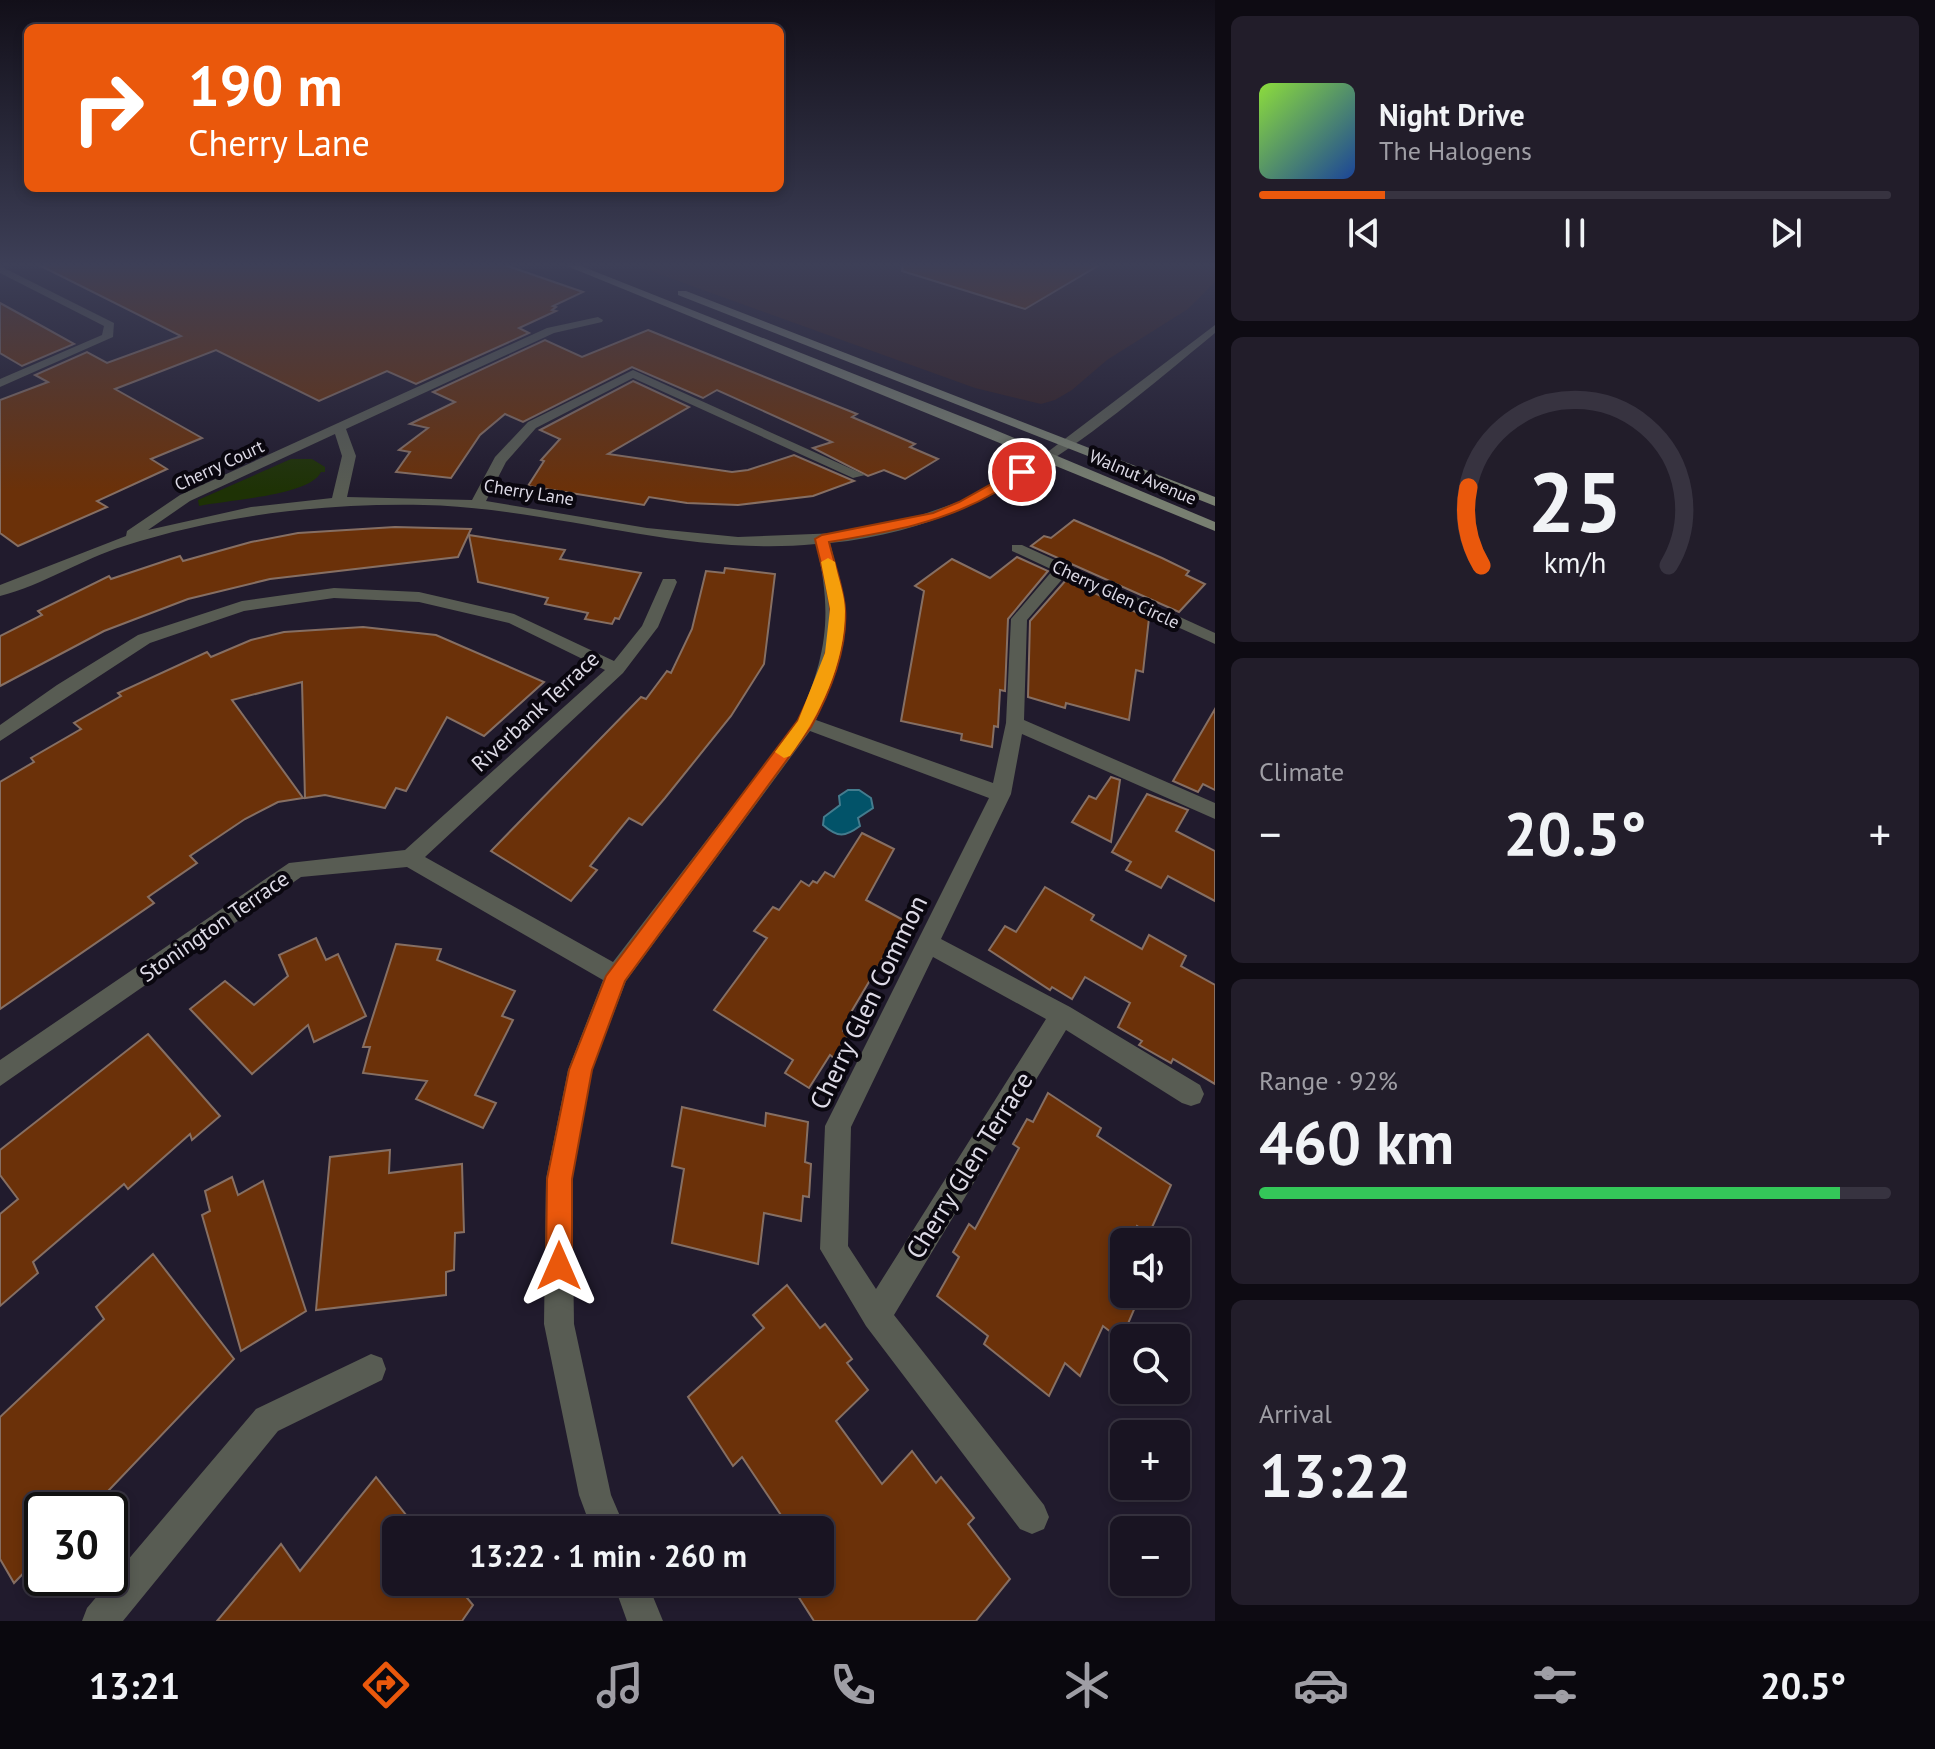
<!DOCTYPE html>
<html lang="en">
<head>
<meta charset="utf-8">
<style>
  body { margin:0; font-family:"PT Sans",sans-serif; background:#221d2a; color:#f1f3f6; height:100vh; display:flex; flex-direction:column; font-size:30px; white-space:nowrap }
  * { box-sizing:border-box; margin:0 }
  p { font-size:26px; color:#9f9ea5 }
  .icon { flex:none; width:44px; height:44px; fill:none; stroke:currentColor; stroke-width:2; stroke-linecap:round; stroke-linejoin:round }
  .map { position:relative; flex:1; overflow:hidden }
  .sheet { display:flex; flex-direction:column; gap:16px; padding:16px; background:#0e0b13; width:720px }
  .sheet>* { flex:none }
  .top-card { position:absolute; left:24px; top:24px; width:760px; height:168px; border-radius:12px; box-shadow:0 4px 12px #0003,0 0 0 2px #373340; background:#ea580c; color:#fff; overflow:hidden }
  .fabs { position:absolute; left:1110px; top:1228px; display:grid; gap:16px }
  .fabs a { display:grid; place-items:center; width:80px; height:80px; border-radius:12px; background:#191422; box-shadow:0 4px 12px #0003,0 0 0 2px #373340; font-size:40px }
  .speed { position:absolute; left:24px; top:1492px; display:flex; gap:16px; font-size:40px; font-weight:700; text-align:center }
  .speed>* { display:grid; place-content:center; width:104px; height:104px; border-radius:50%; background:#191422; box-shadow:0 4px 12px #0003,0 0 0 2px #373340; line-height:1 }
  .speed .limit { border:4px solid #111; border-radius:12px; background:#fff; color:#111 }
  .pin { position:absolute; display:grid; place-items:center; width:68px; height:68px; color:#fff; margin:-34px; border:4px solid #fff; border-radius:50%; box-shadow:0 2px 8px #0007 }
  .me { position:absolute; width:88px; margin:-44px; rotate:0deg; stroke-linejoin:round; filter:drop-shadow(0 0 6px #0008) }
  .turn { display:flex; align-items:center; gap:28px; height:168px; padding:0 32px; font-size:36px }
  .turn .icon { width:104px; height:104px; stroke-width:2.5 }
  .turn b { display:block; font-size:56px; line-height:68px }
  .big { font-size:60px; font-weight:700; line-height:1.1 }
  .sheet .card { flex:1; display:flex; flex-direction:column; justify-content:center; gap:12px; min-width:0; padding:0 28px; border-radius:12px; background:#221d2a }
  .sheet .dial { align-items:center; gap:0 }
  .dial svg { height:208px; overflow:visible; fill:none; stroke:#373340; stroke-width:7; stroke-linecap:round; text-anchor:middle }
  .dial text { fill:#f1f3f6; stroke:none }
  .song { display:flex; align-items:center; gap:24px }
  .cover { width:96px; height:96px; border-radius:12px; background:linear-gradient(135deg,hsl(90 70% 55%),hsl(220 70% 35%)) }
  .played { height:8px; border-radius:4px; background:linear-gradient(90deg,#ea580c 20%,#373340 20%) }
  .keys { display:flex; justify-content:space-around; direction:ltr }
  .heat { display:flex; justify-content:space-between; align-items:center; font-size:44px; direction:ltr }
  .charge { height:12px; border-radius:6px; background:linear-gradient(90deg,#34c759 92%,#373340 0) }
  .trip { position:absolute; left:382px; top:1516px; width:452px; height:80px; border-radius:12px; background:#191422; box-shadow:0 4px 12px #0003,0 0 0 2px #373340; font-weight:700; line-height:80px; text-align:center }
  .dock { display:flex; height:128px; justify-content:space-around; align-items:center; background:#0a080e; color:#9f9ea5 }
  .dock .icon { width:56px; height:56px }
  .dock .selected { color:#ea580c }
  .dock b { font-size:36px; color:#f1f3f6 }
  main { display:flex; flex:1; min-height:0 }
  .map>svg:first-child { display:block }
  .education { fill:#332023 }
  .green { fill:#1e3205 }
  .water { fill:#025369; stroke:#447c8e; stroke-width:2 }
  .building { fill:#6b3109; stroke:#866f63; stroke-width:2 }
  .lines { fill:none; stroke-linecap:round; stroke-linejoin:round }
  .minor { fill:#585c53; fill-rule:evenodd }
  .secondary { fill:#787f71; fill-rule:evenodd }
  .route { fill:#ea580c; stroke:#983908; stroke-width:2 }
  .slow { fill:#f59e0b }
  .labels { text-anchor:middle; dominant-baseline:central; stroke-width:8; stroke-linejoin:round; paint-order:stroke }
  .far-street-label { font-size:18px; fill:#dddae6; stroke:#0a070f }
  .street-label { font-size:22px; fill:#dddae6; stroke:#0a070f }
  .near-street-label { font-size:26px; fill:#dddae6; stroke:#0a070f }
</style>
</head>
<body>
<main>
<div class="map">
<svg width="1215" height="1621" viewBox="0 0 1215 1621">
  <rect width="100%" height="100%" fill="#211b2d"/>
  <polygon class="education" points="631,264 1215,264 1215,282 1188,309 1107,360 1072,390 1055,400 1041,404 975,388"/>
  <path class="green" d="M291,459H312L325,467V472H321C310,496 226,500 199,506L198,500Z"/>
  <path class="water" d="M848,790H859L871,798L873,808L858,818L860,826C845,837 838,838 823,825L824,817L840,805L839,796Z"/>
  <g class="building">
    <polygon points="37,264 502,264 583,292 553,306 556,307 552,310 556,311 519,328 529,333 416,384 387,371 319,401 216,350 115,389 202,438 151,459 167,469 97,501 107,507 18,546 0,533 0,400 48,382 35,375 87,352 107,363 181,336"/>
    <polygon points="903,264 1101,264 1025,309 902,271"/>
    <polygon points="0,303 40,325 74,344 22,366 0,353"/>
    <polygon points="648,330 857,414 852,417 915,444 910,447 938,459 905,479 884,470 868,476 813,448 832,442 717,390 703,398 632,367 523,422 505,414 480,435 451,478 396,472 410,452 399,450 428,428 410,424 455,402 433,392 545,340 582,357"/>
    <polygon points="633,381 689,407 608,454 732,472 748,470 794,455 854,481 813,496 738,505 687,503 649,497 644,505 528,486 544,461 541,460 560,439 540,430"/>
    <polygon points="1074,520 1162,558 1189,571 1186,575 1205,584 1179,612 1031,546 1044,536 1051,538"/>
    <polygon points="395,527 471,529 458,557 270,579 188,599 104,631 0,686 0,636 42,615 38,611 109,576 111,579 180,556 183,561 251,542 298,533"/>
    <polygon points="469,535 565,550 560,559 641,573 619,619 615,618 612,624 585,619 588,613 545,604 548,598 478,582"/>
    <polygon points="1017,557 1048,571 1008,619 1005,691 1000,690 998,727 994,726 992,747 961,740 962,734 901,721 924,591 915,586 952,559 990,578"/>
    <polygon points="725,568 775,574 764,664 731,716 665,798 642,825 629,818 590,866 597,870 571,901 491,851 641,697 646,699 667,671 671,673 692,629 706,571 724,573"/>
    <polygon points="1066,580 1149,618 1143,672 1136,670 1129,720 1066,703 1065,708 1028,697 1030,621"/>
    <polygon points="363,627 436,635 544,682 484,736 447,717 406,791 396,788 385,808 325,795 305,798 302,682 232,700 303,798 278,802 245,819 190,856 197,863 148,897 154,903 0,1009 0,782 34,762 31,758 81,729 74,723 121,696 118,693 207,652 211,657 251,640 284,632"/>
    <polygon points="1215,709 1215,790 1203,784 1198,792 1173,781"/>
    <polygon points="1111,777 1120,780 1111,842 1072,822 1089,796 1096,799"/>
    <polygon points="1147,794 1188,810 1176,831 1215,851 1215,901 1168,876 1161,888 1126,870 1131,862 1112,852"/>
    <polygon points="862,833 894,849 866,900 905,921 850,1014 843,1031 848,1035 834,1058 830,1055 809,1088 785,1073 793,1060 714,1010 767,938 754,931 773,907 779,910 801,881 809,886 813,881 817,883 825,872 834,877"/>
    <polygon points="1045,887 1094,915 1091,920 1142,949 1149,935 1186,956 1181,966 1215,985 1215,1084 1173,1059 1171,1063 1139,1045 1142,1041 1118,1027 1130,1003 1085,977 1072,999 1052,987 1050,990 989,950 1005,926 1016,932"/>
    <polygon points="316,938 326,960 338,954 366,1016 314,1042 308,1025 252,1074 190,1009 225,981 254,1005 288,976 279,955"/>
    <polygon points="396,944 441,949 437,960 515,991 502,1016 513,1020 475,1095 496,1103 483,1128 416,1099 427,1081 363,1073 370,1047 363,1047"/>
    <polygon points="148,1034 220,1116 192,1140 190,1134 128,1189 124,1184 33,1262 38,1273 0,1306 0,1214 18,1199 0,1175 0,1150"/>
    <polygon points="1048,1093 1101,1128 1097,1136 1171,1185 1149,1234 1137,1226 1130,1242 1124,1242 1124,1257 1114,1280 1124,1287 1124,1294 1139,1298 1121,1340 1103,1326 1080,1376 1065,1363 1049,1396 984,1344 988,1336 937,1296 959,1257 953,1252 969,1224 975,1229 1019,1148 1013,1144 1027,1119 1033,1122"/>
    <polygon points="682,1107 765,1126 766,1113 808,1122 805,1162 811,1164 809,1197 803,1196 801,1221 764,1213 758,1264 672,1243 684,1169 672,1166"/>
    <polygon points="390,1150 389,1173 462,1164 464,1232 455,1233 454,1270 446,1272 446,1295 316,1310 330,1157"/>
    <polygon points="232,1177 238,1195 263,1181 306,1311 241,1351 202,1215 210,1211 205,1191"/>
    <polygon points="153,1254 234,1359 90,1510 42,1510 42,1554 14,1583 0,1559 0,1417 104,1319 96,1307"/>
    <polygon points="787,1285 820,1328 825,1324 852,1359 847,1363 868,1390 836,1421 882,1484 912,1451 936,1483 941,1477 974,1518 968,1524 1010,1579 976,1621 814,1621 789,1582 827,1582 820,1572 820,1530 791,1530 742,1457 733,1466 688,1397 764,1328 753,1315"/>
    <polygon points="376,1477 418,1530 396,1530 396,1582 454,1582 473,1605 462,1621 217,1621 281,1544 300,1571"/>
  </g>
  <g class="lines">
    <g class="minor">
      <polygon points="0,266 114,323 113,337 0,387 0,379 102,335 104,326 0,273"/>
      <path d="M598,317L603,320L602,322L554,333L346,429L356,456L347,497L472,500L495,457L528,422L633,370L865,475L853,478L633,378L536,428L506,462L486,501L647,528L738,537L839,533L901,522L967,499L1041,457L1215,325V333C1097,430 989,528 830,543C849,613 845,654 816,720L993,783L1006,723L1011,619L1053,570L1012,551V545H1022L1215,633V644L1065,576L1027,620L1024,720L1215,803V819L1022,734L1011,794L941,939L1070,1007L1200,1085L1204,1094L1200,1103L1191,1106L1182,1103L1066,1030L894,1315L1044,1505L1049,1517L1044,1529L1032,1534L1020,1529L866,1326L820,1249L825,1126L989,798L810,731L626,981L592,1070L572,1179L574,1324L611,1495L626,1530H592L579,1495L544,1324L546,1179L568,1070L603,980L407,867L301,877L0,1086V1060L289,863L405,850L605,670L509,623L419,602L334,598L244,611L150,643L0,741V725L57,685L138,635L242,601L334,588L419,592L514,614L614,661L642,626L663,579H675L677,582L658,627L623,673L425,857L613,962L798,721C827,655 833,614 816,544C682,557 556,508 424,505C323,503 220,515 124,546C82,559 43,585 0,596V585L126,536L127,531L180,495L547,328ZM335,434L342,456L332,498L251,507L148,530L190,501ZM933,957L1046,1019L876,1289L848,1246L851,1127Z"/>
      <polygon points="371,1354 382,1358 386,1369 382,1380 278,1431 123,1621 82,1621 87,1608 256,1409"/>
      <polygon points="613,1582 647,1582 663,1621 627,1621"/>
    </g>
    <g class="secondary">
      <polygon points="562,264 576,264 988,427 1215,522 1215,531"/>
      <polygon points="678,291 686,291 1215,497 1215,506 678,295"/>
    </g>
  </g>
  <linearGradient id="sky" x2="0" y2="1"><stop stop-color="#120f19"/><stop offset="0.54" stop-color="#3d3f57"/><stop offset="1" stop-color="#3d3f57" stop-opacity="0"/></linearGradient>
  <rect width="1215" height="491" fill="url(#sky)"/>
  <path class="route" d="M1018,469L1028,472C1019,480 1007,486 996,492C943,523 889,532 829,542C834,563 843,586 845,608C848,648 830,693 811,727L625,981L592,1070L572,1179V1266L569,1275L559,1279L550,1275L546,1266L547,1179L569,1070L606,976L798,720C814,686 835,646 830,607C827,584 820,561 815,539L822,535L933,513L959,502Z"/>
  <path class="slow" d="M828,558L835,562C838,578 845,595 845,611C845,664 820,715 790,756L784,758L775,752L798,721L825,653L830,609L821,562Z"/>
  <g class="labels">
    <g class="far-street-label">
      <text transform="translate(219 465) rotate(-25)">Cherry Court</text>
      <text transform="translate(1143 477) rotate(23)">Walnut Avenue</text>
      <text transform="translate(529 492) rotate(9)">Cherry Lane</text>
      <text transform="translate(1116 594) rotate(25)">Cherry Glen Circle</text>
    </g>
    <g class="street-label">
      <text transform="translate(535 711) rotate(-43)">Riverbank Terrace</text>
      <text transform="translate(214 926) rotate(-35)">Stonington Terrace</text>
    </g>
    <g class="near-street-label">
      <text transform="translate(868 1002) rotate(-64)">Cherry Glen Common</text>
      <text transform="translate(969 1165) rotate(-58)">Cherry Glen Terrace</text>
    </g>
  </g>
</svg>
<div class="fabs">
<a><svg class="icon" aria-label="sound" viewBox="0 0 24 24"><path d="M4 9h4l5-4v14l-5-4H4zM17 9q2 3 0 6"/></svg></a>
<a><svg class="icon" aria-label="search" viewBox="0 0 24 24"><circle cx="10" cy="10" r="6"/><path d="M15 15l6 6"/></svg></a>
<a>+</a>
<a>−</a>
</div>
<div class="speed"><div class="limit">30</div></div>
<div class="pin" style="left:1022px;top:472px;background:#d93025"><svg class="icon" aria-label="arrive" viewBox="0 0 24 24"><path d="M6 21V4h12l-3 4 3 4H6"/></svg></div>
<svg class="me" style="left:559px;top:1266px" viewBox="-20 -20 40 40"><path d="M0-17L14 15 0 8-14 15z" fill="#ea580c" stroke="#fff" stroke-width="4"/></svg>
<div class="trip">13:22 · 1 min · 260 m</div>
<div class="top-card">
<div class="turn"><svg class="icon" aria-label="right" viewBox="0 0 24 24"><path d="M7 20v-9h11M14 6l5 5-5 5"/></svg><div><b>190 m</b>Cherry Lane</div></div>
</div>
</div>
<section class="sheet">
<div class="card">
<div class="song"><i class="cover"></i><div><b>Night Drive</b><p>The Halogens</p></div></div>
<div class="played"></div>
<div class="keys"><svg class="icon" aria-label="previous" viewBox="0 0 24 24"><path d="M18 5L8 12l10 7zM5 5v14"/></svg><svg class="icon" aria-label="pause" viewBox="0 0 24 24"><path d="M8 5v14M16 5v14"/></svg><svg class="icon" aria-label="next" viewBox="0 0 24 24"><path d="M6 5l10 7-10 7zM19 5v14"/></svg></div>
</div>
<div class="card dial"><svg viewBox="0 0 100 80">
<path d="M14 69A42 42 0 1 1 86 69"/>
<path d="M14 69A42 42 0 0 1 9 39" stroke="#ea580c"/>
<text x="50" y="56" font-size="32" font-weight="700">25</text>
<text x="50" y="72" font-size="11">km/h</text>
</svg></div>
<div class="card"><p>Climate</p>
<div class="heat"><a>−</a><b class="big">20.5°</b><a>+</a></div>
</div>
<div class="card"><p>Range · 92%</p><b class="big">460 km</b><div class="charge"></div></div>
<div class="card"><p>Arrival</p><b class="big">13:22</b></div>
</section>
</main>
<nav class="dock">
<b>13:21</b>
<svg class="icon selected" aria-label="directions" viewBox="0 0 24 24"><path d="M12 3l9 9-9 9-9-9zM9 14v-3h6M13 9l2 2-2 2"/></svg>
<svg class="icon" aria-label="music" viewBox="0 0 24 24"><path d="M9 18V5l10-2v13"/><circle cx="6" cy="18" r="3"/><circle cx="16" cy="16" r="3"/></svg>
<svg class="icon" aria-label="phone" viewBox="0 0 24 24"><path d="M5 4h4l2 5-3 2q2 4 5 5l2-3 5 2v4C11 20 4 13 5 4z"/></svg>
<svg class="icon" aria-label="climate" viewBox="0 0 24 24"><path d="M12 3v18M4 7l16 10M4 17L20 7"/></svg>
<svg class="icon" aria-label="car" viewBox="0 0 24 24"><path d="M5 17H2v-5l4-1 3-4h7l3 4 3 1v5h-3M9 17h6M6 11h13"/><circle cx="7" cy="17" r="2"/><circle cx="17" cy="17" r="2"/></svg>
<svg class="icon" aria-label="filters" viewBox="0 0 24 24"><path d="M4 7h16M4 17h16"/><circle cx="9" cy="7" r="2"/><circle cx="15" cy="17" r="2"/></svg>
<b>20.5°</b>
</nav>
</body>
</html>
